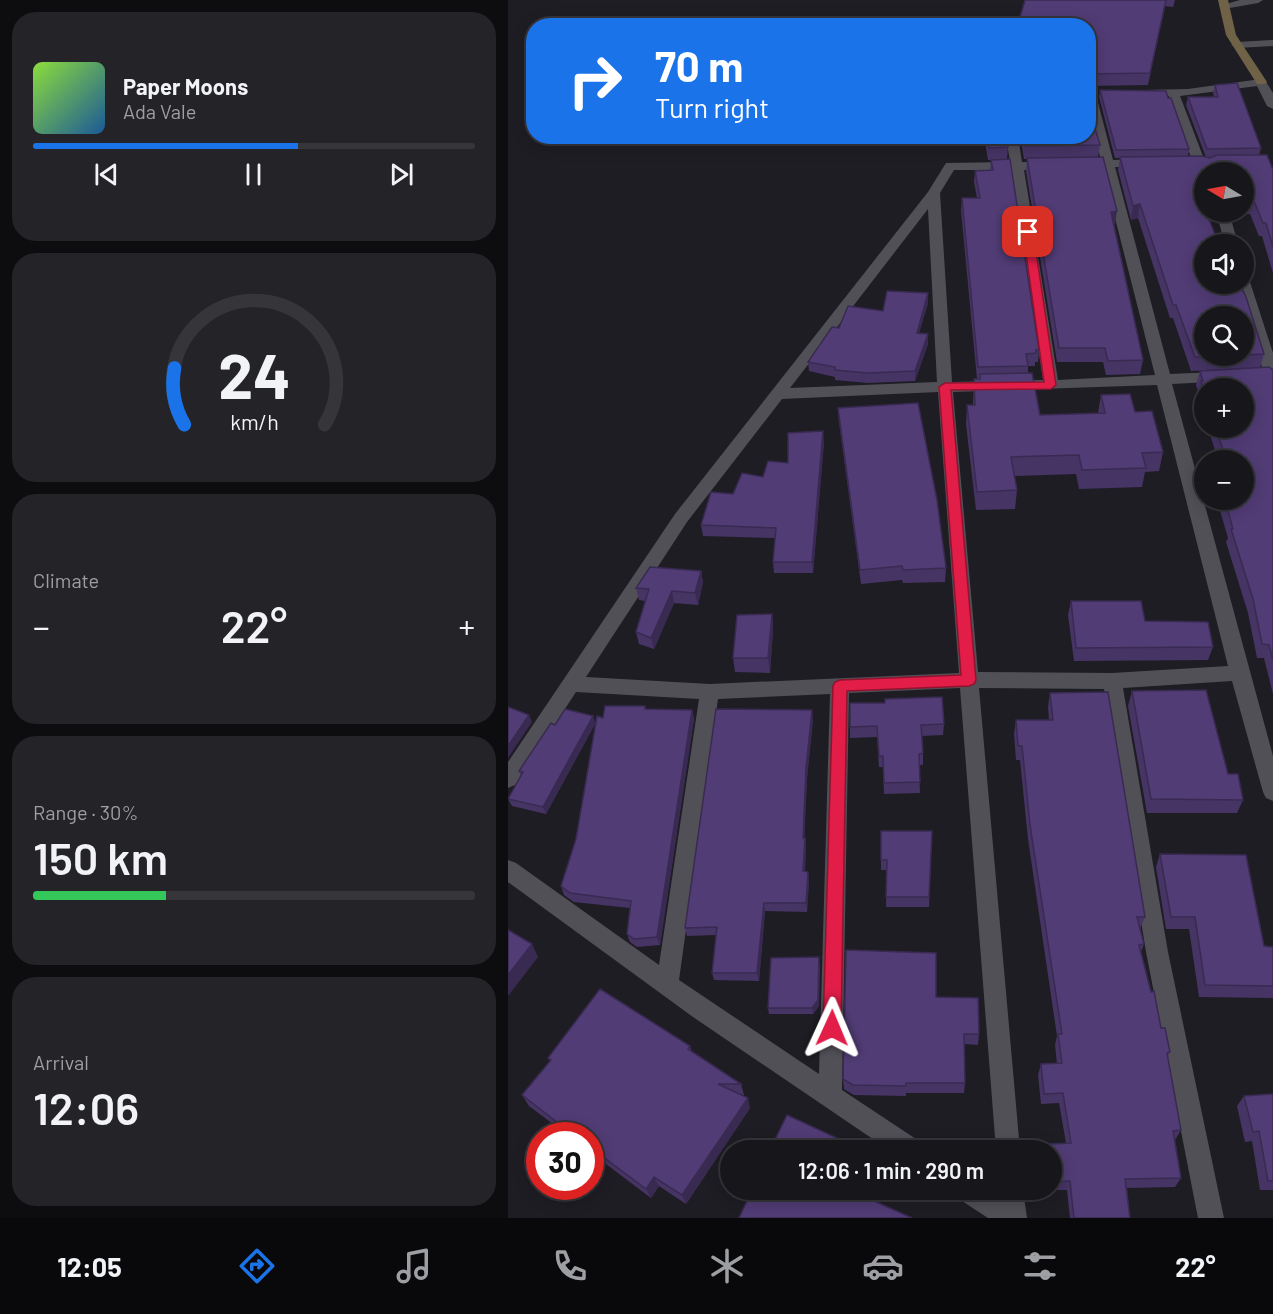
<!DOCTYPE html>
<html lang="en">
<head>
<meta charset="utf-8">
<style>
  body { margin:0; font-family:Barlow,sans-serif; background:#242328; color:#f1f3f6; height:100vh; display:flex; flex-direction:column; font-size:22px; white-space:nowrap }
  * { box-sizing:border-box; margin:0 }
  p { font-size:20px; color:#9e9fa3 }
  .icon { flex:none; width:33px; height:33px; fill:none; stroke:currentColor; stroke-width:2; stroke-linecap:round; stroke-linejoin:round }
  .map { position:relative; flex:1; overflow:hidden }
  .drawer { display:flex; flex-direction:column; gap:12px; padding:12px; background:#0d0c0f; width:508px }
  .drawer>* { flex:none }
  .banner { position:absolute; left:18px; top:18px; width:570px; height:126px; border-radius:24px; box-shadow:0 3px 15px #0003,0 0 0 2px #36353a; background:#1a73e8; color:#fff; overflow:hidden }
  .needle { width:39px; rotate:280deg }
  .controls { position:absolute; left:686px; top:162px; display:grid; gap:12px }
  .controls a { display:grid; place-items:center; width:60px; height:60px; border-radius:50%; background:#17161b; box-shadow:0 3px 15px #0003,0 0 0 2px #36353a; font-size:30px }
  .speed { position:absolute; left:18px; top:1122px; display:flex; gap:12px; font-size:30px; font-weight:700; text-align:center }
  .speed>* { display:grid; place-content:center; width:78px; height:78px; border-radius:50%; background:#17161b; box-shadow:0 3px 15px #0003,0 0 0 2px #36353a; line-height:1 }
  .speed .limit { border:9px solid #d22; background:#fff; color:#111 }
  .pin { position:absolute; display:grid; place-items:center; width:51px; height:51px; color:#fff; margin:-26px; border-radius:12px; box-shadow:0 3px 9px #0006 }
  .me { position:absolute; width:66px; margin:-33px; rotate:1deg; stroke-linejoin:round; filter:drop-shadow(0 0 4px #0008) }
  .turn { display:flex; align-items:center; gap:21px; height:126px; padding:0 30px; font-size:27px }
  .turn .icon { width:78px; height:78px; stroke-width:2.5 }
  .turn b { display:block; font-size:42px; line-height:51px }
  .big { font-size:45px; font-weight:600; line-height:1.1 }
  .drawer .card { flex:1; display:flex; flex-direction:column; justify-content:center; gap:9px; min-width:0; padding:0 21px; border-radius:24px; background:#242328 }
  .drawer .dial { align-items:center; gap:0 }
  .dial svg { height:156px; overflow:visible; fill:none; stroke:#36353a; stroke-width:7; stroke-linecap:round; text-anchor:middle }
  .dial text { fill:#f1f3f6; stroke:none }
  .song { display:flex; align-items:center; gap:18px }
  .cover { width:72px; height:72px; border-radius:9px; background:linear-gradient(135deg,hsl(90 70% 55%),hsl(210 70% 35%)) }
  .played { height:6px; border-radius:3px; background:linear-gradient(90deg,#1a73e8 60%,#36353a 60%) }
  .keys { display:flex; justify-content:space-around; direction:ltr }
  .heat { display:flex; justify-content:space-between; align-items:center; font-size:33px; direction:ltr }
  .charge { height:9px; border-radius:4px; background:linear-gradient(90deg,#34c759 30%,#36353a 0) }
  .trip { position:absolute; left:212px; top:1140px; width:342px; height:60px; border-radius:30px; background:#17161b; box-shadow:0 3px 15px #0003,0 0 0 2px #36353a; font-weight:600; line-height:60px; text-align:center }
  .dock { display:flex; height:96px; justify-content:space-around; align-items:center; background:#09090b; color:#9e9fa3 }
  .dock .icon { width:42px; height:42px }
  .dock .on { color:#1a73e8 }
  .dock b { font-size:27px; color:#f1f3f6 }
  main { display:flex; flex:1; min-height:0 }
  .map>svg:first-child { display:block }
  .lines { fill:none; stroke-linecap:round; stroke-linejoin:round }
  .street { fill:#525057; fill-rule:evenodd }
  .secondary { fill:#706247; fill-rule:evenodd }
  .wall { fill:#463465; fill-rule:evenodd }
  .shaded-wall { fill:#392a52 }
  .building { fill:#513c75; stroke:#392a52; stroke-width:1.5 }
  .route { fill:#e11d48; stroke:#92132f; stroke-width:1.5 }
</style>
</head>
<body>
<main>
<section class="drawer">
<div class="card">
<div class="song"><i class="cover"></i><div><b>Paper Moons</b><p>Ada Vale</p></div></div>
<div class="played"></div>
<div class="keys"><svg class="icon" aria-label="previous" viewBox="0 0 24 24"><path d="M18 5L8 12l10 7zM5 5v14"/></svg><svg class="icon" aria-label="pause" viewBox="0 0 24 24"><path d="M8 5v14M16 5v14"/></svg><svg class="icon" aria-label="next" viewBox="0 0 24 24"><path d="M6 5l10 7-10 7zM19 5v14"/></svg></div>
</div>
<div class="card dial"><svg viewBox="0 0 100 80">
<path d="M14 69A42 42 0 1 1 86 69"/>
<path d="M14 69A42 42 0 0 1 9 40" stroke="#1a73e8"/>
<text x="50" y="56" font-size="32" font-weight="700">24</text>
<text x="50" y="72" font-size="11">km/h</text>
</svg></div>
<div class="card"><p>Climate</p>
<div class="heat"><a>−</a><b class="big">22°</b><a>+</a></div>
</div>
<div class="card"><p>Range · 30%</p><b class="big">150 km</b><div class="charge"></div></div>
<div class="card"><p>Arrival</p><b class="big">12:06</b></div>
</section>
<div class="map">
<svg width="765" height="1218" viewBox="0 0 765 1218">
  <rect width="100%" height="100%" fill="#1f1d24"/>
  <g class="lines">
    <g class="street">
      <polygon points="732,0 755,0 750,3 716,9 711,6"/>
      <polygon points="765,40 765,46 729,48 723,45 729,42"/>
      <polygon points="753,79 757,80 765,93 765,109 759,106 749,86 672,96 696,159 703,160 708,172 696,172 694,167 685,163 661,96 635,96 629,93 635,90 680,89"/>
      <path d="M580,88L587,91L605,160L634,159L640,163L634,167H607L662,374L755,370L728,284H735V278L742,282L765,353V384L758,379L664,384L765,756V801L758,798L755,792L724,681L615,688L660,952L716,1218H690L638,952L596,689L471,688L512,1150H488L452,688L341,693L334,1090L411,1141L414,1150H381L185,1017L0,882V860L8,863L151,965L191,699L68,692L7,785L0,788V762L167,514L420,192L438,163L502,162L498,136H510L514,162L545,163L547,166L545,169L516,170L550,380L647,375L594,167L574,168L568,164L574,160H593L580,112ZM446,170H503L535,380L444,382L432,193ZM420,209L429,382L282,388ZM649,385L720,666L604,673L470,672L445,392ZM430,392L451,673L202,684L78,677L179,522L274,399ZM322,694L311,1074L171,980L210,699Z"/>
      <polygon points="708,212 721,212 730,244 717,244"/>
      <polygon points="447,1190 482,1190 491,1196 491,1190 515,1190 519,1218 480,1218 451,1199"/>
    </g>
    <polygon class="secondary" points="710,0 720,0 728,35 759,82 757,84 749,84 718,35"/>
  </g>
  <g class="wall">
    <polygon points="517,0 667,0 665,7 657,6 640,85 580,86 580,26 511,21"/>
    <path d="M707,85L753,148L751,155L765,170V273L754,236H751L742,214H724L722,212H735V172H696V212H707L706,214H701L696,244L756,354L752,368L683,371L665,318H662L630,218L623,220L610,170L612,158H607L591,97L592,90L660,98L681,149L680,156L702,158L705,157H698L678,105L680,97H706L705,93ZM735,316V356H696Z"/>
    <polygon points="476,136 499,136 500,147 499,159 531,350 530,362 527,362 527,366 520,366 520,373 532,415 590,413 593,395 627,412 655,452 651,471 637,472 634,487 571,489 568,474 506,476 509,490 507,509 468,510 458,424 459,405 465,405 466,379 469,379 453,210 454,198 469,198 466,182 467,171 482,170 483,160 480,160"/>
    <polygon points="512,136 580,136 592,145 590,157 607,224 606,224 635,360 632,374 598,375 595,362 549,362 518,171 519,159 516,159"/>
    <polygon points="420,293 420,303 411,333 420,334 420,344 407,381 360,383 327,380 327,377 301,371 300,362 331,328"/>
    <polygon points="765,370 765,694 756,658 749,658 740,613 718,542 720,538 709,500 735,500 710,460 700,428 735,428 696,388 696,416 689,395 690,391 688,385 692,371"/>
    <polygon points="330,408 438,568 437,582 395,583 394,580 353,584 331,422"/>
    <polygon points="316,442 305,573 266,573 265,562 267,538 195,536 193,525 225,494"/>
    <polygon points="193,571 195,582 190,605 166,603 146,649 131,644 128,632 137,601 131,600 128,588"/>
    <polygon points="563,601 637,621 705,647 700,660 566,661 560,615"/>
    <polygon points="264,614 265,629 262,673 227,672 225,658"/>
    <polygon points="624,691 720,774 735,800 729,813 639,813 620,706"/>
    <polygon points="542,693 637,917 632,929 636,944 633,952 653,1028 662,1052 659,1057 673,1130 667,1140 673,1178 667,1187 619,1188 622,1218 562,1218 559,1190 543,1190 543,1150 540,1150 542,1144 558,1143 551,1103 533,1104 530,1075 533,1064 549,1064 547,1045 549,1036 520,839 512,760 508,760 506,734 508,720 541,720 540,707"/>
    <polygon points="137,706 138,709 184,710 186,719 152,945 129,947 122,942 119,934 122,908 66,902 56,895 53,886 68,839 95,718"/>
    <polygon points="85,716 87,724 38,814 4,806 0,799 13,776 11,771 47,725"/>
    <polygon points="305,719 299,778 296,838 297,838 298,847 297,871 301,880 299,912 257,911 251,981 206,980 204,973 208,935 179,936 177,928"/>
    <polygon points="436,724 435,735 414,736 415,753 415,765 411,765 412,793 376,794 375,767 371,767 369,737 342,738 342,727"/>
    <polygon points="373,831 424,831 421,907 378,907 379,870 373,870"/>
    <polygon points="652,854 756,946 765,947 765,998 691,997 681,929 658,929 648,867"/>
    <polygon points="312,963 311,1006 305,1014 261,1014 260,1008"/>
    <polygon points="428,997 471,1034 470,1045 456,1044 457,1083 456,1093 398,1093 398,1096 346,1095 336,1089 335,1079"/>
    <polygon points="182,1046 184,1052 233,1084 236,1095 233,1095 242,1108 178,1204 151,1186 143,1198 82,1152 82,1136 61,1136 21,1106 14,1095 42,1061 40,1058"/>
    <polygon points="765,1094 765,1190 752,1190 744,1141 737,1142 729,1106 736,1096"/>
  </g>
  <g class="shaded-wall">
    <polygon points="632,204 630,218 623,220 625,206"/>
    <polygon points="609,211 607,224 601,226 603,212"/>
    <polygon points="420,293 420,303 408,342 409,333"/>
    <polygon points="420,334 420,344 407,381 407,371"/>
    <polygon points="315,431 316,442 305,573 304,562"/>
    <polygon points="193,571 195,582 190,605 187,593"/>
    <polygon points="164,591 166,603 146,649 143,638"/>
    <polygon points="264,614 265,629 262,673 260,658"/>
    <polygon points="184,710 186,719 152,945 149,937"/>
    <polygon points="304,710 305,719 299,778 296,847 295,838 298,768"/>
    <polygon points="21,715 24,722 0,758 0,746"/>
    <polygon points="85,716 87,724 38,814 35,807"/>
    <polygon points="297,838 298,847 296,880 295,871"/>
    <polygon points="300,872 301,880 299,912 298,903"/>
    <polygon points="256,903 257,911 251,981 249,973"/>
    <polygon points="24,944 30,957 0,996 0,975"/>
    <polygon points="311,957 311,1006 305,1014 304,1008"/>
    <polygon points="240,1098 242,1108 178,1204 174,1195"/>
    <polygon points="331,1139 332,1150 326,1150"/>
    <polygon points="146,1177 151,1186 143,1198 138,1189"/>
    <polygon points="367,1190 370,1190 364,1209 364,1200"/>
  </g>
  <g class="building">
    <polygon points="517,0 658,0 642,73 580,74 580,26 503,26 504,20 511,21"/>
    <polygon points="729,83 753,148 699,149 680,97 710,97 707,85"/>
    <polygon points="592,90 658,91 660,98 663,98 681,149 608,150"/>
    <polygon points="580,105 592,145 517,146 515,136 580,136"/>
    <polygon points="479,136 499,136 500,147 481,148"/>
    <polygon points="709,155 759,155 765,170 765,247 758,223 755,223 746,201 735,201 735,172 696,172 696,212 702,212 698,212 711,244 696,244 696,284 732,284 738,297 756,354 735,355 735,316 696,316 696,356 722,356 687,357 668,305 665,305 632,204 625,206 612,157 694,156 702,158"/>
    <polygon points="595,157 609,211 603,212 635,360 600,361 597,348 551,348 519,158"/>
    <polygon points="502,159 531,350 528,350 528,353 518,354 520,366 470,367 454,198 472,198 467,171 485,170 483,160"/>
    <polygon points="379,291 420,293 409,333 420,334 407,371 360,373 327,370 327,367 300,362 324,327 331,328 340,306 375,311"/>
    <polygon points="761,367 765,370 765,660 761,645 754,644 745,599 723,529 725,529 717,500 735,500 735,460 709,460 718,460 708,428 735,428 735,388 696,388 696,391 693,381 695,381 692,371"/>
    <polygon points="524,373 532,415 597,413 593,395 622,394 627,412 644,411 655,452 634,453 638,468 574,470 571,455 503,457 509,490 469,492 459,405 467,405 466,379 472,379 472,374"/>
    <polygon points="410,403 429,500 438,568 395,570 394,566 352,570 330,408"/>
    <polygon points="315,431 304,562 265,562 268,528 193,525 203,492 225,494 234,473 255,477 260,461 280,463 280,433"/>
    <polygon points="142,567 193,571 187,593 164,591 143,638 128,632 141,589 128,588"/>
    <polygon points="563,601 633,601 637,621 700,622 705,647 568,648"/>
    <polygon points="264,614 260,658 225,658 229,615"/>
    <polygon points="698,690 720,774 730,774 735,800 643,799 624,691"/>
    <polygon points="600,692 637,917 629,917 636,944 631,945 643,992 646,991 653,1028 657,1028 662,1052 659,1053 673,1130 665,1131 673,1178 617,1179 622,1218 566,1218 562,1181 546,1182 542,1144 563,1143 555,1093 536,1094 533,1064 554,1063 550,1034 554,1034 522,825 514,746 510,746 508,720 545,720 542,693"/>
    <polygon points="434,697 436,724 413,725 415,753 411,754 412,782 376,783 375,756 371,756 369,726 342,727 342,703 377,703 377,699"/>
    <polygon points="97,706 137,706 137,709 184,710 149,937 126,939 119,934 123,901 62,893 53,886 68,839 89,716 95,718"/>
    <polygon points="0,707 21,715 0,746"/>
    <polygon points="57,709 85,716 35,807 0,799 15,772 11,771 43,723 47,725"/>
    <polygon points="208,709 304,710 298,768 295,838 297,838 295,871 300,872 298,903 256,903 249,973 204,973 209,927 177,928"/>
    <polygon points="373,831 424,831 421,897 378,897 379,860 373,860"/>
    <polygon points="652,854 738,855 756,946 765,947 765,986 697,985 687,917 663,917"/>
    <polygon points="0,930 24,944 0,975"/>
    <polygon points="338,950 428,953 428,997 470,998 471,1034 456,1034 457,1083 398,1083 398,1086 345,1085 335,1079"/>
    <polygon points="311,957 310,1000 304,1008 260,1008 263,958"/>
    <polygon points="92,989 182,1046 180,1049 233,1084 210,1084 240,1098 174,1195 146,1177 138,1189 82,1147 82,1136 67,1136 14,1095 43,1060 40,1058"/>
    <polygon points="765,1094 765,1181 760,1181 751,1131 745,1132 736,1096"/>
    <polygon points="279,1115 331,1139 326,1150 262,1150"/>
    <polygon points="244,1190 367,1190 364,1200 404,1218 231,1218"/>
  </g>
  <polygon class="route" points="520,229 525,232 548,385 543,389 443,390 468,680 466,684 461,686 339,691 333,1028 330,1034 324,1037 318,1034 315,1028 325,686 327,682 332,680 453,675 431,387 437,383 536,382 515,232"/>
</svg>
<div class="controls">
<a><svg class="needle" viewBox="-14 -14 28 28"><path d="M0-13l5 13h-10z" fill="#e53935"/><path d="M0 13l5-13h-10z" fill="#9e9fa3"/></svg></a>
<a><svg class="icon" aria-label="sound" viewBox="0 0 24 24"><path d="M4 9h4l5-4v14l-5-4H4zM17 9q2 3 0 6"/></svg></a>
<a><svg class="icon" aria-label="search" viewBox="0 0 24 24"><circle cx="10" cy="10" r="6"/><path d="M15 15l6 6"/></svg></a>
<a>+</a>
<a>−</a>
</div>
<div class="speed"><div class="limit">30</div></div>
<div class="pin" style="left:520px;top:232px;background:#d93025"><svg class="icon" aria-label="arrive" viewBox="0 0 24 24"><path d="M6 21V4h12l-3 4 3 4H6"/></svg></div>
<svg class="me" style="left:324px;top:1028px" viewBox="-20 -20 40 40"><path d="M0-17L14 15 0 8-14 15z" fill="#e11d48" stroke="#fff" stroke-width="4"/></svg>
<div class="trip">12:06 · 1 min · 290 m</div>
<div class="banner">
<div class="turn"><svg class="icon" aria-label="right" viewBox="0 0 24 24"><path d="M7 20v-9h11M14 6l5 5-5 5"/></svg><div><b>70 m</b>Turn right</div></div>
</div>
</div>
</main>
<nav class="dock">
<b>12:05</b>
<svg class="icon on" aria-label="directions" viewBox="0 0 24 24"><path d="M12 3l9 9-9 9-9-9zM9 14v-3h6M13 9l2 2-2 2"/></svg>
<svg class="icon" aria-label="music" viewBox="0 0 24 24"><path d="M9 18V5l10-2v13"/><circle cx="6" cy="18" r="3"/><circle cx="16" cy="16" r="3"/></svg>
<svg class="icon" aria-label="phone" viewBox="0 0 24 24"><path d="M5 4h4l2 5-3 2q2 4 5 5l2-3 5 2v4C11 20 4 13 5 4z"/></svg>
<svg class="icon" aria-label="climate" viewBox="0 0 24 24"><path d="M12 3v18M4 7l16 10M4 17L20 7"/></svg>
<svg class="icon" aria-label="car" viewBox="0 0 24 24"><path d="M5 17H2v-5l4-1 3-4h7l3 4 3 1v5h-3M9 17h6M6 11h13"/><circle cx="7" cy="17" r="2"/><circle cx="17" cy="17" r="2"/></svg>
<svg class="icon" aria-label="filters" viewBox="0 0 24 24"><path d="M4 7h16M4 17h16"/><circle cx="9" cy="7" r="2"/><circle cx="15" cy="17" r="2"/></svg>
<b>22°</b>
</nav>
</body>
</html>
